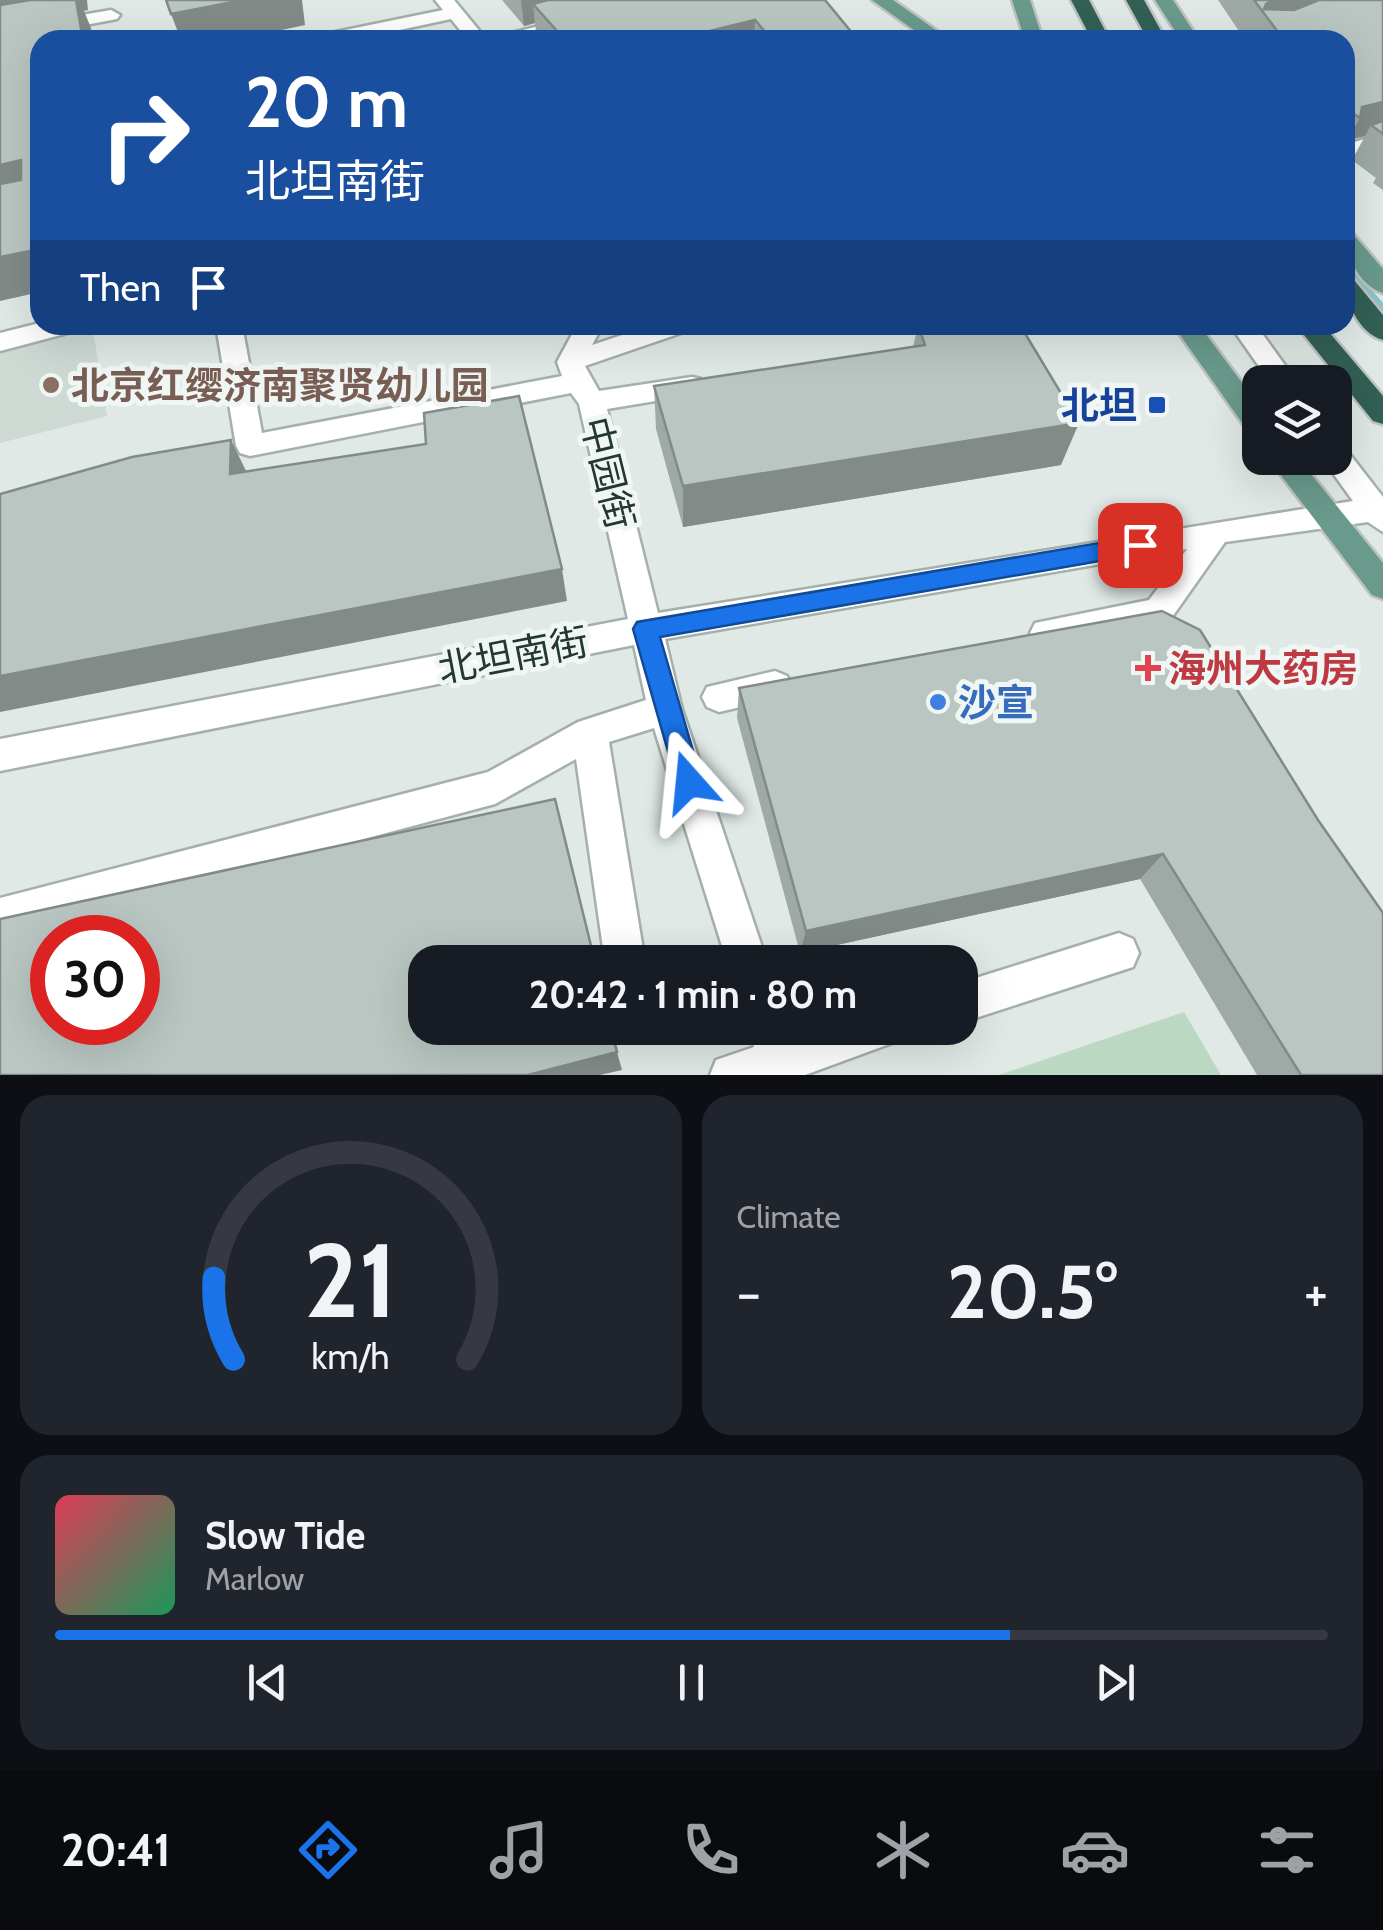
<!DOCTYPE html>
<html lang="en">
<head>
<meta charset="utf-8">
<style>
  body { margin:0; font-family:Cabin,"Noto Sans SC",sans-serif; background:#20242c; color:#f1f3f6; height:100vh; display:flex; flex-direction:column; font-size:38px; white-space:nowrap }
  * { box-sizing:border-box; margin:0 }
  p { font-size:32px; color:#9ea1a6 }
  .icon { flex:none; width:55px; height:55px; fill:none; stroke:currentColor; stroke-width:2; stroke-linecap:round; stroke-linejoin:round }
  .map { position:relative; height:1075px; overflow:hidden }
  .details { display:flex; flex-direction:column; gap:20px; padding:20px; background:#0d0f14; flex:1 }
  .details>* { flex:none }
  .guide { position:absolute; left:30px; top:30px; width:1325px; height:305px; border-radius:30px; box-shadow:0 10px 40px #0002; background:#1a4fa0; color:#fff; overflow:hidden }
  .controls { position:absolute; left:1242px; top:365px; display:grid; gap:20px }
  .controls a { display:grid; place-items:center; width:110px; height:110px; border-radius:20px; background:#171b24; box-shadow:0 10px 40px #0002; font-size:50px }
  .speed { position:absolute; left:30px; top:915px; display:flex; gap:20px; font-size:50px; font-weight:700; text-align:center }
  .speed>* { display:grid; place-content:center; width:130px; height:130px; border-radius:50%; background:#171b24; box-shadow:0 10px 40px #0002; line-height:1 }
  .speed .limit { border:15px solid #d22; background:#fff; color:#111 }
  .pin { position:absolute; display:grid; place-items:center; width:85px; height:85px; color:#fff; margin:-42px; border-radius:20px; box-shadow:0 5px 15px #0006 }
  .me { position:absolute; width:110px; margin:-55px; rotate:342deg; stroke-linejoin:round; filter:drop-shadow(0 0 8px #0008) }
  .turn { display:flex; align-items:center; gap:35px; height:210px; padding:0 50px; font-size:45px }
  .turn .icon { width:130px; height:130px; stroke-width:2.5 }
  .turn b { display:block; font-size:70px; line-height:85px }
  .then { display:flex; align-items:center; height:95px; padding:0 50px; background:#0003; gap:20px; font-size:38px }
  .big { font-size:75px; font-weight:800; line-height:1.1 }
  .details .card { flex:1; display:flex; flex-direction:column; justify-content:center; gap:15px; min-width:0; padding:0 35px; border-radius:30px; background:#20242c }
  .details .dial { align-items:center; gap:0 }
  .dial svg { height:260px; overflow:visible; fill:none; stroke:#363941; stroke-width:7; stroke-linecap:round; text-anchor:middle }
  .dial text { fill:#f1f3f6; stroke:none }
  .song { display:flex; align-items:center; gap:30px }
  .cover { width:120px; height:120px; border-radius:15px; background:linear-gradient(135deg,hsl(350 70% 55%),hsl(150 70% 35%)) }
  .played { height:10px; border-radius:5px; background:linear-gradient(90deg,#1a73e8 75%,#363941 75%) }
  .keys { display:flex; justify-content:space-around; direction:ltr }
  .heat { display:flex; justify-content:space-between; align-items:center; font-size:55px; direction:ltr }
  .details .tiles { flex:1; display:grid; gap:20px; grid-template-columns:1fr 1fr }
  .card:last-child { grid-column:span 2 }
  .trip { position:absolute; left:408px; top:945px; width:570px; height:100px; border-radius:30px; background:#171b24; box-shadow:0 10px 40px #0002; font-weight:800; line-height:100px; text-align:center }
  .dock { display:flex; height:160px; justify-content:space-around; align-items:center; background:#090b0e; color:#9ea1a6 }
  .dock .icon { width:70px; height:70px }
  .dock .selected { color:#1a73e8 }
  .dock b { font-size:45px; color:#f1f3f6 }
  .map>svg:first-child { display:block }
  .built { fill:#ced9d4 }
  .green { fill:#bbd8c2 }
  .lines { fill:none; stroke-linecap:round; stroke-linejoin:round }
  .stream { fill:#8dc2c9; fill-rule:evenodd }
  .minor-casing { stroke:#a4b0ab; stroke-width:5 }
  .major-casing { stroke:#bdc3c1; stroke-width:5 }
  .highway-casing { stroke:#bdc3c1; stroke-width:5 }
  .minor { fill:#fff; fill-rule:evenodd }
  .major { fill:#699a8c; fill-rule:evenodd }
  .highway { fill:#326055; fill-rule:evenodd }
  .wall { fill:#9faaa6 }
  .shaded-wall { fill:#828b87 }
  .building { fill:#b9c6c1; stroke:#828b87; stroke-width:2.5; fill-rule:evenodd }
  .route { fill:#1a73e8; stroke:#114b97; stroke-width:2.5 }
  .education-dot { fill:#8d6e63; stroke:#f0f6f3; stroke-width:4 }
  .transit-dot { fill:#1a4fb4; stroke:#f0f6f3; stroke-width:4 }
  .health-dot { fill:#e0444e; stroke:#f0f6f3; stroke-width:4 }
  .shop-dot { fill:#3f7fe0; stroke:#f0f6f3; stroke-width:4 }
  .labels { text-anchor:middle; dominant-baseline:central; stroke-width:10; stroke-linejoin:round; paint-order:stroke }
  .education-label { font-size:38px; font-weight:bold; fill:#785e54; stroke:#f0f6f3; text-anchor:start }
  .transit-label { font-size:38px; font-weight:bold; fill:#164399; stroke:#f0f6f3; text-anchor:end }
  .street-label { font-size:38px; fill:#233831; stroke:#f0f6f3 }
  .health-label { font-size:38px; font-weight:bold; fill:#be3a42; stroke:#f0f6f3; text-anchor:start }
  .shop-label { font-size:38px; font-weight:bold; fill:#366cbe; stroke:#f0f6f3; text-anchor:start }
</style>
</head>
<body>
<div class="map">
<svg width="1383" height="1075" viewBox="0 0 1383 1075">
  <rect width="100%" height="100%" fill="#e0e9e5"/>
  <polygon class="built" points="93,330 107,416 0,443 0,353"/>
  <polygon class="green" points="1184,1012 1221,1075 999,1075"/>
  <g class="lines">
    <polygon class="stream" points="1345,262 1349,263 1383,303 1383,315 1379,314 1345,274"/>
    <g class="minor-casing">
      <g id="minor">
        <polygon points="435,0 454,0 487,40 468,40 451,19 353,40 317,40 326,34 443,10"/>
        <polygon points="111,10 120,15 117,19 0,41 0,29"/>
        <polygon points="575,17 584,23 582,27 529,40 497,40 499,36"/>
        <polygon points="1383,133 1383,146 1345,158 1345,145"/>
        <polygon points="40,323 80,325 76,331 0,351 0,333"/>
        <polygon points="216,325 242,325 262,433 562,376 557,362 577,325 603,325 592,345 652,325 691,325 687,331 585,366 599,391 692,377 701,379 705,386 701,393 692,395 607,409 658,613 1353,501 1322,458 1335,458 1335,445 1345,448 1383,497 1383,532 1368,522 1225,542 1170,620 1046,647 1035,643 1030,633 1035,623 1149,600 1187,549 665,639 682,709 767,962 727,962 654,728 609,742 645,962 605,962 576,759 495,804 0,936 0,898 488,772 578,722 646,700 634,645 0,771 0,739 628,619 579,404 571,393 250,456 240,453 236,446"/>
        <polygon points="1230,325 1256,325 1297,382 1270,382"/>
        <polygon points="775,671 787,676 792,686 787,696 719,712 707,707 702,697 707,687"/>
        <polygon points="1119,933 1133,939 1139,953 1133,967 960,1023 960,983"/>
        <polygon points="748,1028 788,1028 791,1035 816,1028 901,1028 895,1042 805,1075 710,1075 716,1060 754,1047"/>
      </g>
    </g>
    <g class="major-casing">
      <g id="major">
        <polygon points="872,0 893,0 950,40 928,40"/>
        <polygon points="1012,0 1030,0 1043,40 1025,40"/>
        <polygon points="1155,0 1173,0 1199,40 1181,40"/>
        <path d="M1345,232L1353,234L1383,269V293C1359,286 1345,254 1345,232Z"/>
        <polygon points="1173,325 1199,325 1260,407 1260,437 1250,434"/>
        <polygon points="1268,458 1298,458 1383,563 1383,599 1372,595"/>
      </g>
    </g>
    <g class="highway-casing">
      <g id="highway">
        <polygon points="1071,0 1089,0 1110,40 1092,40"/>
        <polygon points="1126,0 1144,0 1166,40 1148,40"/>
        <path d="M1345,278L1354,280L1383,315V340C1358,333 1345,301 1345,278Z"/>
        <polygon points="1296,325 1323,325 1383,396 1383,424 1373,421"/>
      </g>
    </g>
    <use href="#minor" class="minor"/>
    <use href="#major" class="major"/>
    <use href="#highway" class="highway"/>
  </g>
  <g class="wall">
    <polygon points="502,0 825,0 858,40 537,40 535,23 524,26"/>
    <polygon points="1218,0 1383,0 1383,190 1373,183 1376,178 1352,160 1365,136 1348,140 1345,145 1345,40 1245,40"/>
    <polygon points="918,325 1061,465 683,527 656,429 654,386 913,347"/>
    <polygon points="1162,611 1383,1075 1257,1075 1140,879 800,953 737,718 739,688"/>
  </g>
  <g class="shaded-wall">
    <polygon points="0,0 87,0 88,10 84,11 91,28 93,40 83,40 0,25"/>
    <polygon points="243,0 302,0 305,25 235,40 181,40 171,14"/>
    <polygon points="521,0 628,0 533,4 535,23 524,26"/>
    <polygon points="1274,0 1336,0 1274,27 1262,11 1266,4"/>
    <polygon points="755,20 754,40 673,40"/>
    <polygon points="1383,102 1383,131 1371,125 1365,136 1348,140 1360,118 1362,107"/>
    <polygon points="21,160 40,194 0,207 0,165"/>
    <polygon points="40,249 40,292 0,301 0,257"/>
    <polygon points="1079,423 1061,465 683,527 683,486"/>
    <polygon points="231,440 248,475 230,474"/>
    <polygon points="562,569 567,601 0,712 0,676"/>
    <polygon points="1163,854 1140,879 800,953 806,931"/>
    <polygon points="617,1052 622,1070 600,1075 528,1075"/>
  </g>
  <g class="building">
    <polygon points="30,0 76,0 83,40 40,40 40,249 0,257 0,184 21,180 21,160 0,165 0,5"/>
    <polygon points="166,0 243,0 171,14"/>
    <polygon points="548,0 825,0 858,40 772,40 755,20 673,40 565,40 533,4"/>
    <polygon points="1254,0 1274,0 1266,4 1264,9 1294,10 1319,0 1383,0 1383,102 1362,107 1360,118 1345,108 1345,40 1284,40"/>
    <polygon points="1383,121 1383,134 1371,125"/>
    <polygon points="918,325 1020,325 1079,423 683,486 654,386 925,345"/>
    <polygon points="519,396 562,569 0,676 0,494 132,457 231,440 230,474 426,444 424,413"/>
    <polygon points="1162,611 1200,630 1318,820 1383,913 1383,1075 1301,1075 1163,854 806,931 739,688"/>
    <path d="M555,799L595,962H425V1028H611L617,1052L528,1075H0V919ZM52,938H138V1022H52Z"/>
  </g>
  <polygon class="route" points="1140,536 1151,545 1140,554 660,637 702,782 698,790 689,794 679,790 633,629 637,622"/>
  <circle class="education-dot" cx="51" cy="385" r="10"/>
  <rect class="transit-dot" x="1147" y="395" width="20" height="20" rx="5"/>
  <path class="health-dot" d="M1143 653h10v10h10v10h-10v10h-10v-10h-10v-10h10z"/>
  <circle class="shop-dot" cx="938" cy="702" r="10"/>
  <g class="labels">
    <g class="education-label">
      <text x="71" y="385">北京红缨济南聚贤幼儿园</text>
    </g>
    <g class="transit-label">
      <text x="1137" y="405">北坦</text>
    </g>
    <g class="street-label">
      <text transform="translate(608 473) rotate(76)">中园街</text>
      <text transform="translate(513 655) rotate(-11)">北坦南街</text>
    </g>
    <g class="health-label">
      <text x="1168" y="668">海州大药房</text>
    </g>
    <g class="shop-label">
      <text x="958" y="702">沙宣</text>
    </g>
  </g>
</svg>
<div class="controls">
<a><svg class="icon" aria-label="layers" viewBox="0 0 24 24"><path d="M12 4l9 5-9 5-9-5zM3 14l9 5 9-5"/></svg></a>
</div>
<div class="speed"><div class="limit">30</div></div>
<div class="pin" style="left:1140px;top:545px;background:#d93025"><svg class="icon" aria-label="arrive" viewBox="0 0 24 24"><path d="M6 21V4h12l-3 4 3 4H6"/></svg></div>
<svg class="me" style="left:689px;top:782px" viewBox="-20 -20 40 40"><path d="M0-17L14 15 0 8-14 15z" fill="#1a73e8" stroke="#fff" stroke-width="4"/></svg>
<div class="trip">20:42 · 1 min · 80 m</div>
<div class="guide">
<div class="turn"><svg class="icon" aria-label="right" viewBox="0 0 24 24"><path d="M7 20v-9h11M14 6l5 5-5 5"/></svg><div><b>20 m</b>北坦南街</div></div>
<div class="then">Then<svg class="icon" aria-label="arrive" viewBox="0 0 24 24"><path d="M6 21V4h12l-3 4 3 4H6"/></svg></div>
</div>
</div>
<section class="details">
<div class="tiles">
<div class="card dial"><svg viewBox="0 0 100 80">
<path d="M14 69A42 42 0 1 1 86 69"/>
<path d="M14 69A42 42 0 0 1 8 44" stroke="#1a73e8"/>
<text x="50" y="56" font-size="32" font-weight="700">21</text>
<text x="50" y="72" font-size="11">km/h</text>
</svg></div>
<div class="card"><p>Climate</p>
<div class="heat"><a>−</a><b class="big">20.5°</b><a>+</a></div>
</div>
<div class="card">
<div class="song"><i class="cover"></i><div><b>Slow Tide</b><p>Marlow</p></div></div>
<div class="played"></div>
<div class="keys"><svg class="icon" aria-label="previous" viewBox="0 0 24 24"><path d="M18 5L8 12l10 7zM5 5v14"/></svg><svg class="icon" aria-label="pause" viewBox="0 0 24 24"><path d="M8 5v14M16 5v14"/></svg><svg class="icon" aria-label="next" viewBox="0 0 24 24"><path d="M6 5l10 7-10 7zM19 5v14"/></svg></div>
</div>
</div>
</section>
<nav class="dock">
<b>20:41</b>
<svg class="icon selected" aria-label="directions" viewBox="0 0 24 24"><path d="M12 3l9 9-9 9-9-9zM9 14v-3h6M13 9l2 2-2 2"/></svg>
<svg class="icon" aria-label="music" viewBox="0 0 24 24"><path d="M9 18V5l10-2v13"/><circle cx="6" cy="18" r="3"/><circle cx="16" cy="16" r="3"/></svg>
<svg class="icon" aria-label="phone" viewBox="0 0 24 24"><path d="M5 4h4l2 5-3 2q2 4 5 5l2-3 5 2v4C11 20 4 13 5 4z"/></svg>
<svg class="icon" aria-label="climate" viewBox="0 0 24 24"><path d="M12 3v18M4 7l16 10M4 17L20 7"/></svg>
<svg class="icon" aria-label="car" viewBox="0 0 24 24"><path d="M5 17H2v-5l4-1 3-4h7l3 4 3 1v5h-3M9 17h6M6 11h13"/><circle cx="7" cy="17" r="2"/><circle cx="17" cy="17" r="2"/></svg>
<svg class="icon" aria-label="filters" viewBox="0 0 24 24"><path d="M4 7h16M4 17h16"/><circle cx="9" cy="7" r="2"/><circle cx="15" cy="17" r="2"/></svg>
</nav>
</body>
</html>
